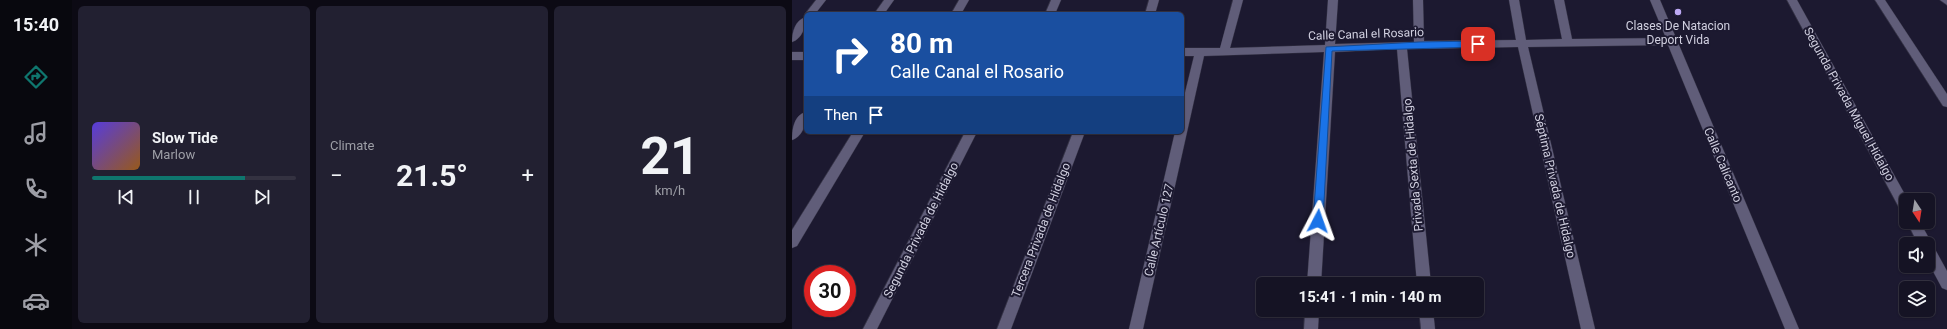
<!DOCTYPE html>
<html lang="en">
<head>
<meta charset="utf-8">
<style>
  body { margin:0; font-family:Roboto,sans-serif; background:#222031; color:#f1f3f6; height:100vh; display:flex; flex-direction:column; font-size:15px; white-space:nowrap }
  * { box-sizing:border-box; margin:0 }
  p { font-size:13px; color:#9d9ea6 }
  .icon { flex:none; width:22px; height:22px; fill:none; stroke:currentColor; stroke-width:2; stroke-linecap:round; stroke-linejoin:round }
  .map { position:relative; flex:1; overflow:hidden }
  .sheet { display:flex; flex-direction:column; gap:6px; padding:6px; background:#0c0a14; width:720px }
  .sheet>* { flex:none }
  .top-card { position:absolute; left:12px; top:12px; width:380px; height:122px; border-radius:6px; box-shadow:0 1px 3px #0004,0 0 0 1px #343241; background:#1a4fa0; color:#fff; overflow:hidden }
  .needle { width:26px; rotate:168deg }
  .buttons { position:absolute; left:1107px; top:193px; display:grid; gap:8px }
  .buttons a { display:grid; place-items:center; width:36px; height:36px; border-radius:6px; background:#151324; box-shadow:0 1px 3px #0004,0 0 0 1px #343241; font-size:20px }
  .speed { position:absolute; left:12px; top:265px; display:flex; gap:8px; font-size:20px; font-weight:700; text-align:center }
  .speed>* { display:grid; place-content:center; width:52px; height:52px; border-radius:50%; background:#151324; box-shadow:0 1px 3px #0004,0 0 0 1px #343241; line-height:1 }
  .speed .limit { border:6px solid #d22; background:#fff; color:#111 }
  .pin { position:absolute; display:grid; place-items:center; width:34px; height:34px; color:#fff; margin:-17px; border-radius:8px; box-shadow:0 2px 6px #0006 }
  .me { position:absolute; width:44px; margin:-22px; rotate:4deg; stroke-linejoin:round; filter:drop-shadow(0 0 3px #0008) }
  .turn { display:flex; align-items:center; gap:14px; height:84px; padding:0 20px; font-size:18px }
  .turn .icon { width:52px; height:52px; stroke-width:2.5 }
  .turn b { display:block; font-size:28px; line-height:34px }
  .then { display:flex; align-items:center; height:38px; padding:0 20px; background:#0003; gap:8px; font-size:15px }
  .big { font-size:30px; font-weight:700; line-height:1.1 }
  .sheet .widget { flex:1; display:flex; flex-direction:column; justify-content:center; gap:6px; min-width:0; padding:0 14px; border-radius:6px; background:#222031 }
  .sheet .dial { align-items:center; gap:0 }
  .dial b { font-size:52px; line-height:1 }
  .song { display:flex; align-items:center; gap:12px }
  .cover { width:48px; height:48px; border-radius:6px; background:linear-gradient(135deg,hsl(250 70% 55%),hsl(30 70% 35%)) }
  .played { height:4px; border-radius:2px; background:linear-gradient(90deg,#0f766e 75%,#343241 75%) }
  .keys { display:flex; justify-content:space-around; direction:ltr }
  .heat { display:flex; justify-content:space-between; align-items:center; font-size:22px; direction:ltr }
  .sheet .tiles { flex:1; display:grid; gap:6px; grid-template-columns:repeat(3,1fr) }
  .trip { position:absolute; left:464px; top:277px; width:228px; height:40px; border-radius:6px; background:#151324; box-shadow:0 1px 3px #0004,0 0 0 1px #343241; font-weight:700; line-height:40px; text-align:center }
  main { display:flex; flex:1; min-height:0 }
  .menu { display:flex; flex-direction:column; width:72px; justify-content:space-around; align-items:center; background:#08080e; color:#9d9ea6 }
  .menu .icon { width:28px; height:28px }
  .menu .on { color:#0f766e }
  .menu b { font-size:18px; color:#f1f3f6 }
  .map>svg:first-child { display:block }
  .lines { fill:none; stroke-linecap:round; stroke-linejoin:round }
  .street-casing { stroke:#333143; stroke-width:1 }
  .street { fill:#605d79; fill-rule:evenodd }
  .route { fill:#1a73e8; stroke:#114b97 }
  .poi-dot { fill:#bda9f5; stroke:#1c1930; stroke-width:1.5 }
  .labels { text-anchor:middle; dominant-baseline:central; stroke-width:4; stroke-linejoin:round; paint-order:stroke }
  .poi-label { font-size:12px; fill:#d1d0e0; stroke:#1c1930 }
  .street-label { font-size:12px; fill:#d1d0e0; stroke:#1c1930 }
</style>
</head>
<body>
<main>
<nav class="menu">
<b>15:40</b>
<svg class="icon on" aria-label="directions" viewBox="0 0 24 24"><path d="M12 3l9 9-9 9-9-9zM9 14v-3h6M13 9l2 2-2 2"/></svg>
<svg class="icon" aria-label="music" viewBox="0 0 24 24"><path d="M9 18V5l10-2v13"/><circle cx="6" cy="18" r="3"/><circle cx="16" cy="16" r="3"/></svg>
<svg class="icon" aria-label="phone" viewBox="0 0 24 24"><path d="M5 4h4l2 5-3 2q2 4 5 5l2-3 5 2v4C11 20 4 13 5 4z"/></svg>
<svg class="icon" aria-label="climate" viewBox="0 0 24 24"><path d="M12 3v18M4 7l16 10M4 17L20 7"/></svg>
<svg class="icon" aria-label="car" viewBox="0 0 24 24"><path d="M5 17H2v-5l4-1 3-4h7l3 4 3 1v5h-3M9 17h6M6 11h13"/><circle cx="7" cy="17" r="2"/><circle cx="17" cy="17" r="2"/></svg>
</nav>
<section class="sheet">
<div class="tiles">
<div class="widget">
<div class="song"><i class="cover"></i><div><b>Slow Tide</b><p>Marlow</p></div></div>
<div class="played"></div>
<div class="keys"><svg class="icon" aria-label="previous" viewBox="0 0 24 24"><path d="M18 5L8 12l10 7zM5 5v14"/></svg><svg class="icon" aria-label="pause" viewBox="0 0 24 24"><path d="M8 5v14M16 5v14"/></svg><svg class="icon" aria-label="next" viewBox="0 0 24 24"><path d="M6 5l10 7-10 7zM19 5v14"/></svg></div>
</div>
<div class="widget"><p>Climate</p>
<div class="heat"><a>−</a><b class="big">21.5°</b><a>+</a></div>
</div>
<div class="widget dial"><b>21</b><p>km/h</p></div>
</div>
</section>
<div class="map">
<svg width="1155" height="329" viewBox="0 0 1155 329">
  <rect width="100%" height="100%" fill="#1c1930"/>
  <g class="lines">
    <g class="street-casing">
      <g id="street">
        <polygon points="24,0 34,0 23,14 14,14 14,16 13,14"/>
        <polygon points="92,0 102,0 92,14 82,14"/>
        <polygon points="167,0 177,0 169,14 159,14"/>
        <polygon points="259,0 269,0 263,14 253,14"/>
        <polygon points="357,0 367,0 363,14 353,14"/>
        <polygon points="441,0 451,0 438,48 533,45 536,0 546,0 543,44 622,42 621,0 631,0 632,41 724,40 717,0 727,0 734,40 770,39 762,0 772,0 780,39 874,38 858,0 868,0 1007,329 993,329 876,45 736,47 803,329 789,329 726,47 615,49 639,284 625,284 605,49 543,52 529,284 515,284 532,52 412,56 351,329 337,329 383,132 390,132 390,105 402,56 390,56 390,48 428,48"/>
        <polygon points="995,0 1005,0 1116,200 1114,200 1114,214 1110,213"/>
        <polygon points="1083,0 1093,0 1155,94 1155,107 1151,106"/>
        <polygon points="1148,0 1155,0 1155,5"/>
        <path d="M14,17C14,26 10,39 0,42C0,32 3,20 14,17Z"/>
        <rect x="0" y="52" width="14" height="8"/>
        <path d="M14,112C14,122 12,136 0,140C0,129 2,115 14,112Z"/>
        <polygon points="61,132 73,132 5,246 0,248 0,230"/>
        <polygon points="173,132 185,132 85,329 71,329"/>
        <polygon points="281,132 293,132 219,329 205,329"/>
        <polygon points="1115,222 1128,222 1155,271 1155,290 1150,288 1136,262 1136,244 1126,244"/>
        <polygon points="513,310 527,310 526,329 512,329"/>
        <polygon points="627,310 641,310 643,329 629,329"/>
      </g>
    </g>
    <use href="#street" class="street"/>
  </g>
  <polygon class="route" points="686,41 690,44 686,47 540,51 531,221 529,224 522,224 521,221 534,47 627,42"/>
  <circle class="poi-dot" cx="886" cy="12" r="4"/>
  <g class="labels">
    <g class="poi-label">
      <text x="886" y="26">Clases De Natacion<tspan x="886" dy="14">Deport Vida</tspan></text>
    </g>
    <g class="street-label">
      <text transform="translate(574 34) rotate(-2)">Calle Canal el Rosario</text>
      <text transform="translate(1057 104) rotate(61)">Segunda Privada Miguel Hidalgo</text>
      <text transform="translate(621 165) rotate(-95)">Privada Sexta de Hidalgo</text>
      <text transform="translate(931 165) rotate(67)">Calle Calicanto</text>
      <text transform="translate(763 186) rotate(77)">Séptima Privada de Hidalgo</text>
      <text transform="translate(129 230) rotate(-63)">Segunda Privada de Hidalgo</text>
      <text transform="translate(249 230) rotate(-69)">Tercera Privada de Hidalgo</text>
      <text transform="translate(367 230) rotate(-77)">Calle Artículo 127</text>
    </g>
  </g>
</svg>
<div class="buttons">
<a><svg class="needle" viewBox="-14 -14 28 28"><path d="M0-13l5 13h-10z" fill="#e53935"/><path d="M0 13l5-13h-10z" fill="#9d9ea6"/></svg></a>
<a><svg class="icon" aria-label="sound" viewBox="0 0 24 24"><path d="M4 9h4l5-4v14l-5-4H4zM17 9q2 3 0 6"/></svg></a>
<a><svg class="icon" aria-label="layers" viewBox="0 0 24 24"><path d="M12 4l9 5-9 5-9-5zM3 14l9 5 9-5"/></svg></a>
</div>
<div class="speed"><div class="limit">30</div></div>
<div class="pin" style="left:686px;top:44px;background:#d93025"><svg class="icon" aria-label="arrive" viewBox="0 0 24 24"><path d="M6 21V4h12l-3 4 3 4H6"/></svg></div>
<svg class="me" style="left:526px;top:221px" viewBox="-20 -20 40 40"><path d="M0-17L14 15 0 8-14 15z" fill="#1a73e8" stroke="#fff" stroke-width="4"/></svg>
<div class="trip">15:41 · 1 min · 140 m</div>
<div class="top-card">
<div class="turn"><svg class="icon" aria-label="right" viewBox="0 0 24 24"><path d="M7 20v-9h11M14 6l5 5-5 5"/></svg><div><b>80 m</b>Calle Canal el Rosario</div></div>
<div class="then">Then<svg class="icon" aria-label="arrive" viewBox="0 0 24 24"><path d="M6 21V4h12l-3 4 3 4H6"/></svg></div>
</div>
</div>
</main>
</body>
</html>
